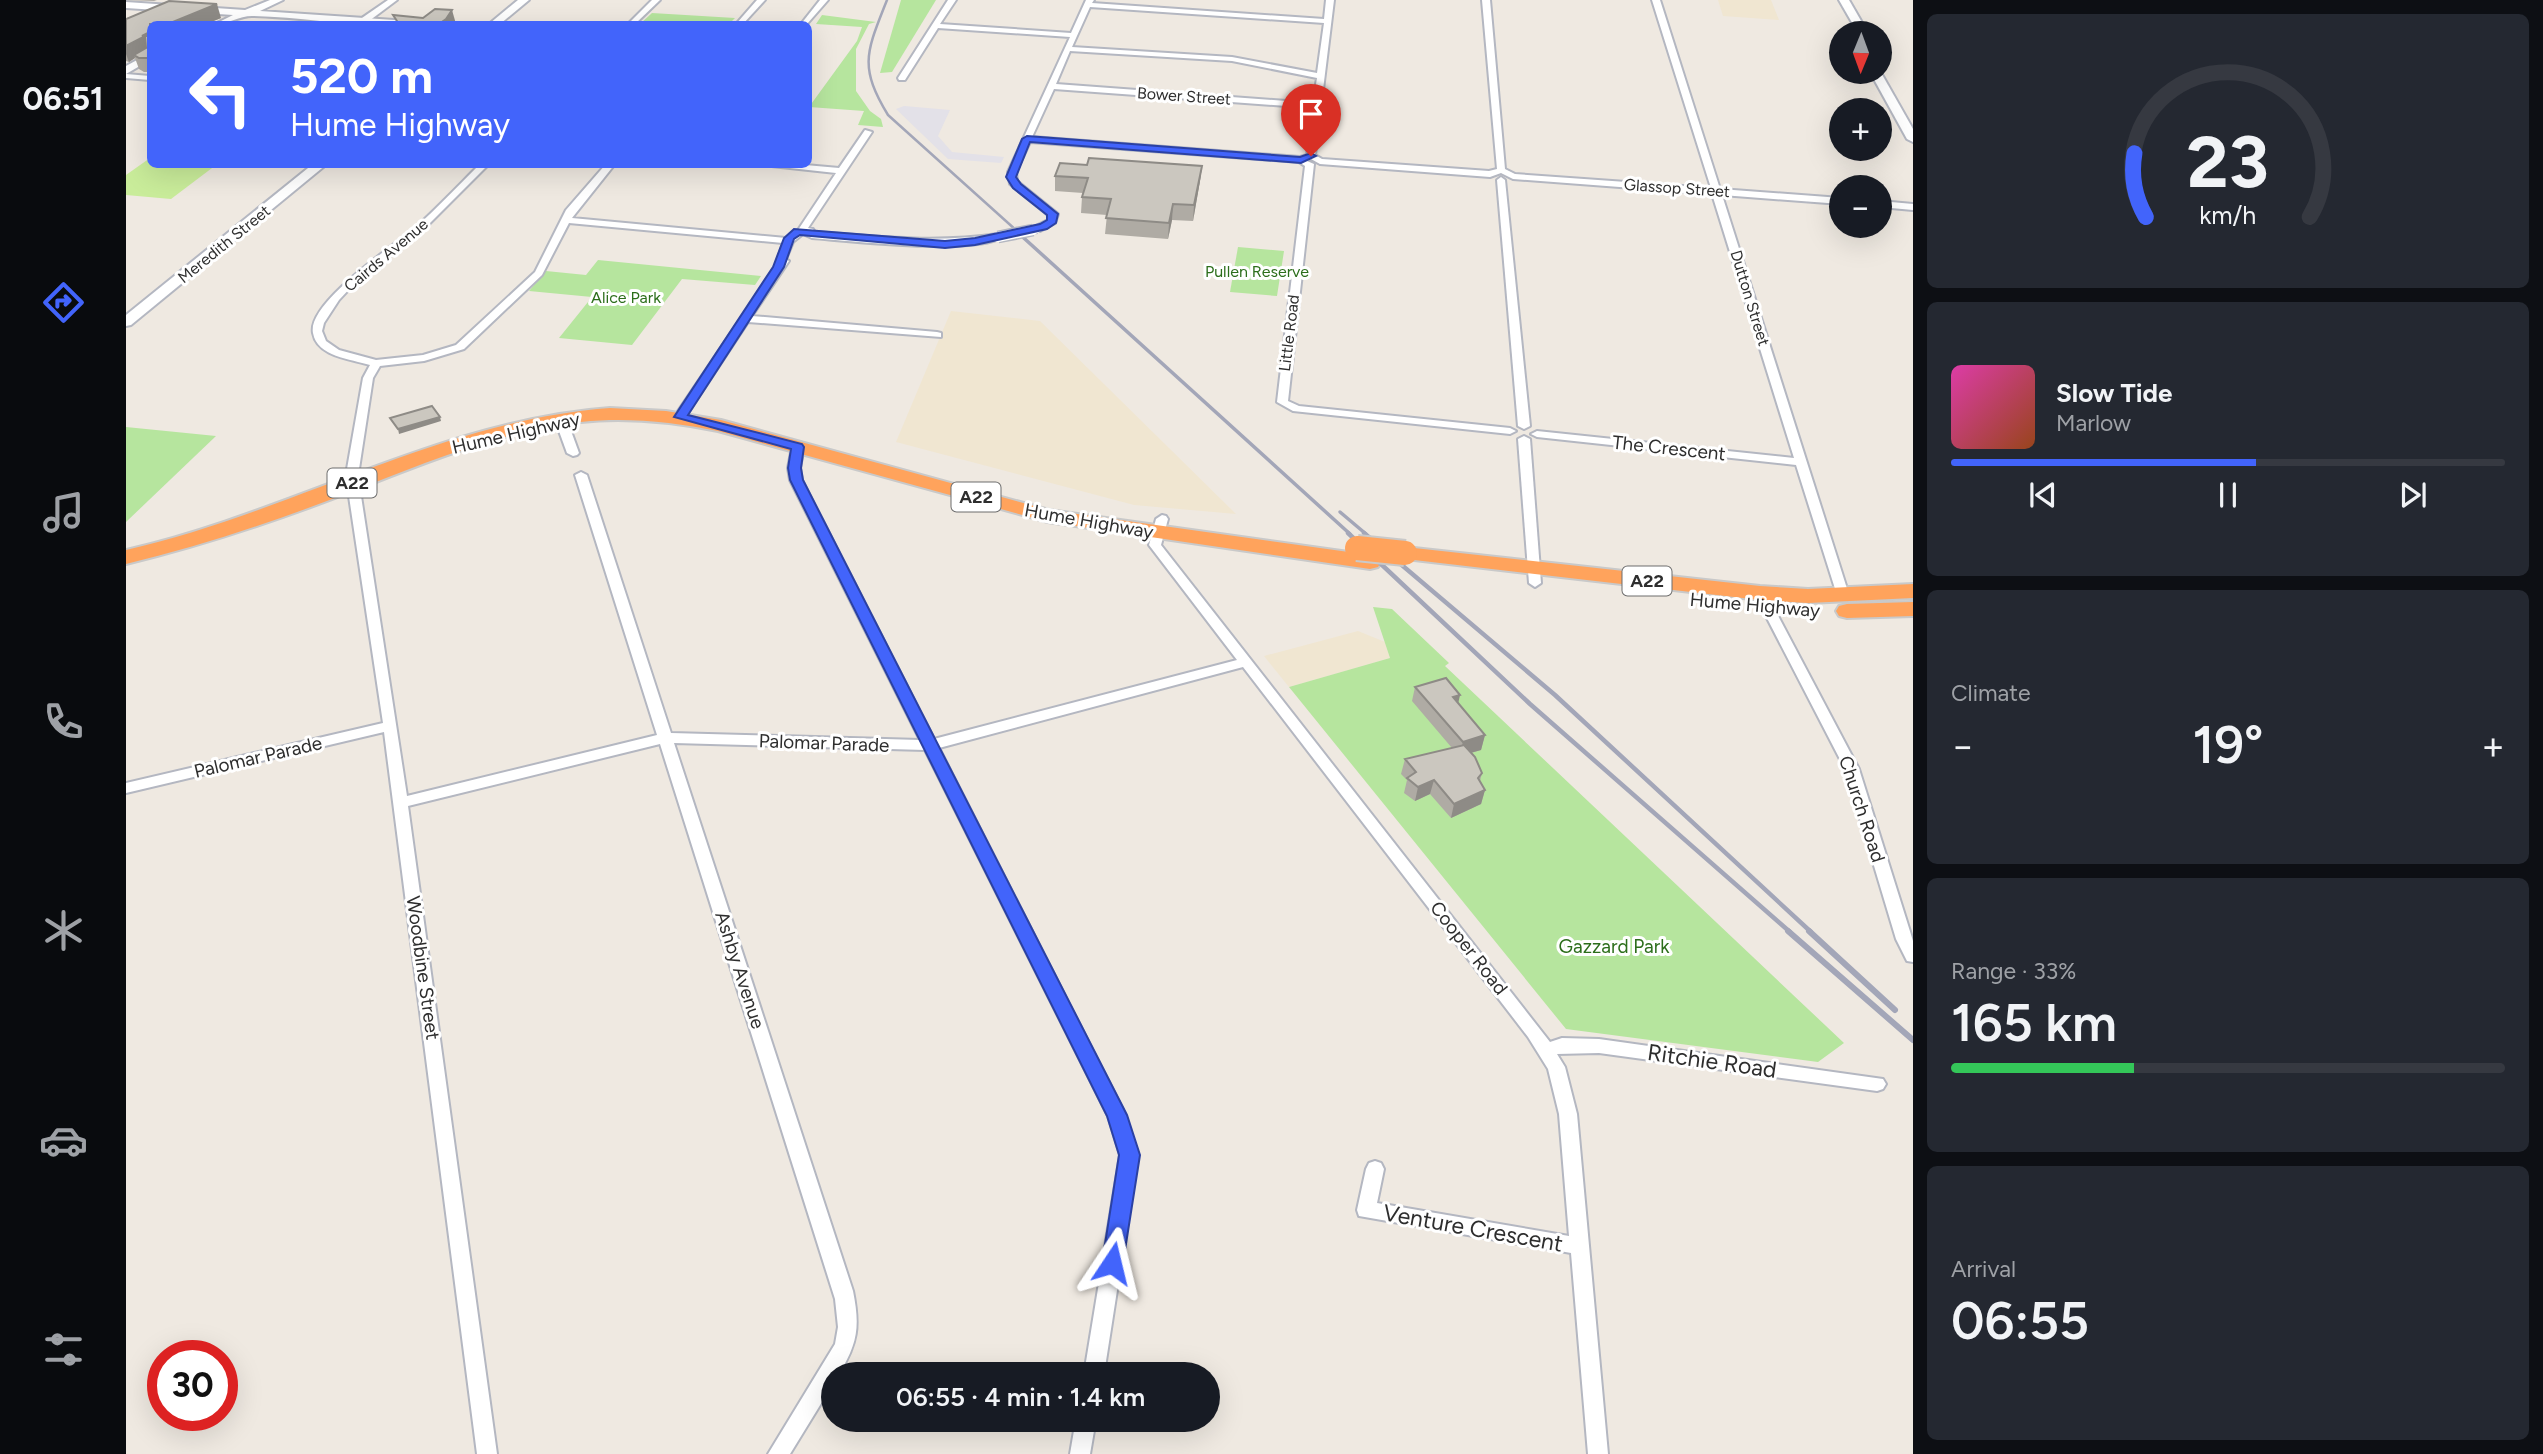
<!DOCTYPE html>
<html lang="en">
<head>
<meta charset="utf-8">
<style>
  body { margin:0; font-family:Figtree,sans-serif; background:#242831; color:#f1f3f6; height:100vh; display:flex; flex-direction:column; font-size:26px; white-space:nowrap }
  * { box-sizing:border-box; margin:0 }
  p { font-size:23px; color:#9ea1a6 }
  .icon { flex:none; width:38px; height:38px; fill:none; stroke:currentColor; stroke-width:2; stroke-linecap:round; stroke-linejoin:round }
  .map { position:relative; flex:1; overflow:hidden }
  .side { display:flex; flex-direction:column; gap:14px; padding:14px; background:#0d0f14; width:630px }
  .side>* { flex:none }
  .top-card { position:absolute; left:21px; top:21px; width:665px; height:147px; border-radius:10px; box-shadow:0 7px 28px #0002; background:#4264fb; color:#fff; overflow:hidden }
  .needle { width:46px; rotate:181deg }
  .buttons { position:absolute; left:1703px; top:21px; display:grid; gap:14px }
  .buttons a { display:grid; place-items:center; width:63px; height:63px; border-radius:50%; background:#171b24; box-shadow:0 7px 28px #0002; font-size:35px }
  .speed { position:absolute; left:21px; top:1340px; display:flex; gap:14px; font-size:35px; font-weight:700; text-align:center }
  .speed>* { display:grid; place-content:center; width:91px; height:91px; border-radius:50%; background:#171b24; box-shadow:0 7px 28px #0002; line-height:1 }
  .speed .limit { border:10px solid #d22; background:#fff; color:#111 }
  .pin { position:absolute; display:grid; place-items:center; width:60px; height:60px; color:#fff; margin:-72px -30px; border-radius:50% 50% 50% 0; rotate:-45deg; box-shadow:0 0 7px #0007 }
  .pin .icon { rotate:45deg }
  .me { position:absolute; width:77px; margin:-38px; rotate:10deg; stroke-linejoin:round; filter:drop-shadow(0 0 5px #0008) }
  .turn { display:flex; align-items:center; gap:24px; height:147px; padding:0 28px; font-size:32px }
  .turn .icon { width:91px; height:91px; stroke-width:2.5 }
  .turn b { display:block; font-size:49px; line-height:60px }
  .big { font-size:52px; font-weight:600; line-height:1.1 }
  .side .card { flex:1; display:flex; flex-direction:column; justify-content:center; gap:10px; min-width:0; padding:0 24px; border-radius:10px; background:#242831 }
  .side .dial { align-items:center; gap:0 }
  .dial svg { height:182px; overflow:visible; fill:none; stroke:#363941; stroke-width:7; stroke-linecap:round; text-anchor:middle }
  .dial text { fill:#f1f3f6; stroke:none }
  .song { display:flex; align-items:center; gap:21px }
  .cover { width:84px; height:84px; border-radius:10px; background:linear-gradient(135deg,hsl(320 70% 55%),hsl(20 70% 35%)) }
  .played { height:7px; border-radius:4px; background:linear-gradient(90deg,#4264fb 55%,#363941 55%) }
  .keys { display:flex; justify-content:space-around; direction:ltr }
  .heat { display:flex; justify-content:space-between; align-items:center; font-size:38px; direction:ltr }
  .charge { height:10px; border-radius:5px; background:linear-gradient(90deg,#34c759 33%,#363941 0) }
  .trip { position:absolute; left:695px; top:1362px; width:399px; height:70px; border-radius:35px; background:#171b24; box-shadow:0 7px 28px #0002; font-weight:600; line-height:70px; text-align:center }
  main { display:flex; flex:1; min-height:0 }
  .menu { display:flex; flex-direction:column; width:126px; justify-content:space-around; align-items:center; background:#090b0e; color:#9ea1a6 }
  .menu .icon { width:49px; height:49px }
  .menu .active { color:#4264fb }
  .menu b { font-size:32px; color:#f1f3f6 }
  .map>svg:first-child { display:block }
  .industrial { fill:#e3e1e8 }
  .education { fill:#f0e6d1 }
  .green { fill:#b6e59e }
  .pitch { fill:#c9ec9a }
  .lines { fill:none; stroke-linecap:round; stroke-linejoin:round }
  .street-casing { stroke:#b4b7c1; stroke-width:4 }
  .secondary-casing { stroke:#b4b7c1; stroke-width:4 }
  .highway-casing { stroke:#c9c9c9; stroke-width:4 }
  .street { fill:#fff; fill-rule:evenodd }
  .secondary { fill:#fff; fill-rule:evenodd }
  .highway { fill:#ffa35c; fill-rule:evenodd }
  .rail-far3 { stroke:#a3a6b8; stroke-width:2.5 }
  .rail-far2 { stroke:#a3a6b8; stroke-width:3.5 }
  .rail-far1 { stroke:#a3a6b8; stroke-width:4.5 }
  .rail { stroke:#a3a6b8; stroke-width:6 }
  .street-bridge-far1-casing { stroke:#b4b7c1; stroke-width:10; stroke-linecap:butt }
  .street-bridge-casing { stroke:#b4b7c1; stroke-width:13; stroke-linecap:butt }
  .highway-bridge-casing { stroke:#c9c9c9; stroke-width:28; stroke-linecap:butt }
  .street-bridge-far1 { stroke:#fff; stroke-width:8 }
  .street-bridge { stroke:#fff; stroke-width:10 }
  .highway-bridge { stroke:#ffa35c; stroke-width:24 }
  .wall { fill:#afaba4 }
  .shaded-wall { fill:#8e8b86 }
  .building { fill:#cbc7bf; stroke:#8e8b86; stroke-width:2 }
  .route { fill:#4264fb; stroke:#2b41a3; stroke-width:2 }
  .labels { text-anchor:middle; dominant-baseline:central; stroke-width:6; stroke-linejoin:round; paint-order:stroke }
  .far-street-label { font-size:16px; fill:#2e2e2e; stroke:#fff }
  .far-park-label { font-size:16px; fill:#2c6e1b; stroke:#fff }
  .shield { fill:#fff; stroke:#6d6d6d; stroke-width:2 }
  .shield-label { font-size:18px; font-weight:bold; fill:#2e2e2e }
  .street-label { font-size:19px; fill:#2e2e2e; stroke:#fff }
  .park-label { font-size:19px; fill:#2c6e1b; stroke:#fff }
  .near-street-label { font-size:23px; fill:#2e2e2e; stroke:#fff }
</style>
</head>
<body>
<main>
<nav class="menu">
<b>06:51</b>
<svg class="icon active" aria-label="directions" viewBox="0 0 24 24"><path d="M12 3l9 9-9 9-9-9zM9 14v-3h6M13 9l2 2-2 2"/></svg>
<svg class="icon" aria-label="music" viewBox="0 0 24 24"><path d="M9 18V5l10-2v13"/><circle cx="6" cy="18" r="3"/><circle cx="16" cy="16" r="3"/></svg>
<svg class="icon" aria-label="phone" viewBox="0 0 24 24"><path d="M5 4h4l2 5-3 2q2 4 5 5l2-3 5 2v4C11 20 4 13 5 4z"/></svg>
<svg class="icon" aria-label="climate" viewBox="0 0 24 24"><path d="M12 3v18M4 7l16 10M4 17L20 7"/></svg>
<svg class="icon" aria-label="car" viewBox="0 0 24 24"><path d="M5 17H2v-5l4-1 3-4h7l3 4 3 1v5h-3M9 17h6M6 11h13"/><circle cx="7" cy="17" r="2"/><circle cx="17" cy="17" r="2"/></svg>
<svg class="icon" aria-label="filters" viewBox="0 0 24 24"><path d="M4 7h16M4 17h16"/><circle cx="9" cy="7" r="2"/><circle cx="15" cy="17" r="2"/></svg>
</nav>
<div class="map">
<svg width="1787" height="1454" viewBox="0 0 1787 1454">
  <rect width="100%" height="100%" fill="#efe9e1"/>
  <polygon class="industrial" points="778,106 824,110 812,136 826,152 878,157 875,163 822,159 770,109"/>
  <g class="education">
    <polygon points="1592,0 1645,0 1653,20 1597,16"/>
    <polygon points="825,311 914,321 1110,514 1008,505 770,442"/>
    <polygon points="1232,631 1259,642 1264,658 1163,687 1138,656"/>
  </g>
  <g class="green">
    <polygon points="775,0 810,0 766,72 754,73"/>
    <polygon points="526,13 609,18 603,24 514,24"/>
    <polygon points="696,15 750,22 743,24 730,49 730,91 744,111 755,119 757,127 732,125 738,111 683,107 731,41 736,27 690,24"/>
    <polygon points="1112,247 1158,251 1151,296 1104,292"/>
    <polygon points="472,260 635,276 629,285 556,279 506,345 433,338 466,297 403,291 420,271 460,275"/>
    <polygon points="0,427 90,436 0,522"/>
    <polygon points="1247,607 1266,609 1323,663 1319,666 1718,1043 1692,1062 1440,1029 1163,687 1264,658"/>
  </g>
  <polygon class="pitch" points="24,158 24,164 90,165 45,199 0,195 0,175"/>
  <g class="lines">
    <g class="street-casing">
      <g id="street">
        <polygon points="262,0 271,0 239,24 233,24 233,20"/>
        <polygon points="526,0 534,0 509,24 502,24"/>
        <polygon points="631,0 639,0 617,24 610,24"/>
        <polygon points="694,0 702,0 681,24 675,24"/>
        <path d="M822,0H830L814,24L945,33L960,0H968L966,3L1198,19L1200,0H1208L1189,155L1196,159L1363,171L1371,169L1356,0H1364L1379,169L1389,174L1585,188L1526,0H1534L1594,189L1715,198V204L1596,195L1723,595L1717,599L1711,595L1670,465L1411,437L1405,434L1411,431L1668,458L1586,194L1387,179L1375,173L1364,177L1194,164L1185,159L1181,161L1188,164L1162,401L1173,406L1384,428L1390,431L1384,434L1167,411L1151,402L1179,166L1173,162L904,142L890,172L891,181L932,214L929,223L914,231H908V227L922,220V215L884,184L882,172L944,37L812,28L779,80H773L772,78ZM964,7L1198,23L1191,73L1106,57L946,47ZM944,51L1106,61L1191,78L1187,103L930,84ZM928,89L1187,108L1181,155L1174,157L906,137Z"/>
        <polygon points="0,74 24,76 24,80 0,78"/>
        <path d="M739,130L746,132L682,228L687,229L689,232C751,237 811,243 872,234L877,237C847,255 725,241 686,238L677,234L667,242L660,259L663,261L626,316L811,332L815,333V337L622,322L558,419H550L548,417L649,268L657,243L443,223L416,275L338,349L298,361L254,366L247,378L233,469L227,472L221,469L237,378L244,365C225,359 191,357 187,333C181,303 267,246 289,228C311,208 332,186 354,164H363L295,232L228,284L213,300L198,323L196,331L200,341L213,350L250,360L297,355L330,345L409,272L440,210L480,164H489L446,218L660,238L672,230L710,173L627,164H668L713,168Z"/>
        <polygon points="1375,177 1379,180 1404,426 1398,429 1392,426 1371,180"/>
        <polygon points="1754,201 1787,204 1787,210 1754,207"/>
        <polygon points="435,417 441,420 453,453 451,455 447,456 441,453 429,420"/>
        <polygon points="1398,436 1404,439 1415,583 1409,587 1403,583 1392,439"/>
        <path d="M672,444L678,447L674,468L676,480L808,739L1111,660L1023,545L1030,519L1036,515L1040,516L1042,519L1035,545L1424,1042L1436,1038L1473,1039L1757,1079L1760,1084L1757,1089L1751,1091L1473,1053L1431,1054L1439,1067L1451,1114L1482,1454H1462L1445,1253L1233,1216L1231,1210L1240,1169L1243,1163L1249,1161L1255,1163L1258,1169L1251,1203L1443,1236L1433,1114L1422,1069L1402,1037L1117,667L813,748L997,1110L1012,1155L978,1374H958L994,1155L982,1116L799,750L548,743L727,1291C734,1326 732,1343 713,1374H707V1384L664,1454H642L709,1344L712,1327L709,1299L534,744L282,806L371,1454H351L258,732L0,793V783L257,723L221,483L227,480L233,483L281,796L531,735L449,475L455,472L461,475L545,733L794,740L664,480L662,468L666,447Z"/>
        <polygon points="1634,589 1640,593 1733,769 1787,941 1787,962 1781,961 1770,939 1719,769 1628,593"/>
        <polygon points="950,1419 970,1419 964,1454 944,1454"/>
      </g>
    </g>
    <g class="secondary-casing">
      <g id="secondary">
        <path d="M144,0H157L134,11L283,21L288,24C235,29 179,17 126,16C113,16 103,24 89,24L107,15L0,8V2L119,10Z"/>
        <polygon points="392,0 403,0 374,24 363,24"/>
        <polygon points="1713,0 1723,0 1742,33 1732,33"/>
        <polygon points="24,53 24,60 0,74 0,66"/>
        <polygon points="1754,71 1787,129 1787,142 1781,139 1744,72"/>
        <polygon points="187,164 201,164 5,325 0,326 0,315"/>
      </g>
    </g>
    <g class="highway-casing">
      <g id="highway">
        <path d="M484,408L540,411L595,420L923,510L1244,555L1252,557L1255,562L1252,567L1244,569L922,522L592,431C547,422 501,417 455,422C373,431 294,465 217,495C146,522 75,546 0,564V550C164,513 316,420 484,408Z"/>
        <polygon points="1279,547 1634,586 1682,589 1787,584 1787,598 1682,603 1634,600 1271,558 1268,553 1271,548"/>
        <polygon points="1787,602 1787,616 1721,618 1713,616 1710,611 1713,606 1721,604"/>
      </g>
    </g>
    <use href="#street" class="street"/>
    <use href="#secondary" class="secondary"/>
    <use href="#highway" class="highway"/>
    <path class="rail-far3" d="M761,0C741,51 732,66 762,115L891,231"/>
    <g class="rail-far2">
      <polyline points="889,230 1224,534"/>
      <polyline points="1214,512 1240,534"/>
    </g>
    <g class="rail-far1">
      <polyline points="1222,533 1404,704 1664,932"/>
      <polyline points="1238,533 1429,695 1685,932"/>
    </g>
    <g class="rail">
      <polyline points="1662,931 1787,1040"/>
      <polyline points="1683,931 1769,1010"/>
    </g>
    <g class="street-bridge-far1-casing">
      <polyline id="street-bridge-far1" points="899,231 911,229"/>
    </g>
    <g class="street-bridge-casing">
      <polyline id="street-bridge" points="872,237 907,230"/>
    </g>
    <g class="highway-bridge-casing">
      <polyline id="highway-bridge" points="1231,548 1279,553"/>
    </g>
    <use href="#street-bridge-far1" class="street-bridge-far1"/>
    <use href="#street-bridge" class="street-bridge"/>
    <use href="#highway-bridge" class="highway-bridge"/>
  </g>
  <g class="wall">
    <polygon points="0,0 31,0 28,1"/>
    <polygon points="95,18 80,24 24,24 24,72 18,72 13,69 9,58 3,62 0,61 0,19"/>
    <polygon points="961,165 1076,166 1074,181 1067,221 1046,220 1042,239 979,234 981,215 955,213 956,197 957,193 929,191 929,176"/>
    <polygon points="1289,687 1332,703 1359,735 1355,750 1345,753 1356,773 1354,781 1359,790 1355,804 1325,818 1304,794 1289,801 1278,793 1281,780 1275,774 1279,759 1326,748 1286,701"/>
  </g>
  <g class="shaded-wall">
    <polygon points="91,4 95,18 80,24 42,24"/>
    <polygon points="326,10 330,24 313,24"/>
    <polygon points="24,32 24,48 8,55 9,58 3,62 0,54 0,46 16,36"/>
    <polygon points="1076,166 1074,181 1067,221 1068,205"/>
    <polygon points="1047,204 1046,220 1042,239 1043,223"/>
    <polygon points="314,417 315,421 273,434 272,429"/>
    <polygon points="1334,695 1331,709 1327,697"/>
    <polygon points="1359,735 1355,750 1333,756 1337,742"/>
    <polygon points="1308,780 1304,794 1289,801 1292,787"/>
    <polygon points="1359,790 1355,804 1325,818 1328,804"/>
  </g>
  <g class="building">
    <polygon points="43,1 91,4 42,24 24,24 24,32 16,36 24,36 24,58 13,58 8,55 20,48 19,36 0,46 0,19"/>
    <polygon points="309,9 326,10 320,19 313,24 273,24 267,15 297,18"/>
    <polygon points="963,158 1076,166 1068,205 1047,204 1043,223 980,218 985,199 956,197 962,178 929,176 934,163 961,165"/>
    <polygon points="306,406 314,417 272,429 264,418"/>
    <polygon points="1320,678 1334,695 1327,697 1359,735 1337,742 1289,687"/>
    <polygon points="1338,745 1349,757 1356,773 1352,778 1359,790 1328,804 1308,780 1292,787 1281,778 1290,772 1279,759"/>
  </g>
  <polygon class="route" points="901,136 1174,157 1185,153 1190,156 1175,163 904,142 890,177 895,184 932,214 930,223 921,229 849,245 819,248 674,235 668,239 658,267 562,415 676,444 678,447 675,468 677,480 1001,1115 1014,1155 997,1263 994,1270 986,1273 979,1270 976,1263 993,1155 981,1116 664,480 662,468 665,449 548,417 647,267 658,238 668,229 819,241 849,238 914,224 921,220 921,215 887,188 880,177 896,139"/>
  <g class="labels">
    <g class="far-street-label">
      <text transform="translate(1058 96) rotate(4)">Bower Street</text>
      <text transform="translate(1551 188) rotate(4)">Glassop Street</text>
      <text transform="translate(98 244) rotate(-39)">Meredith Street</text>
      <text transform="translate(260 255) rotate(-40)">Cairds Avenue</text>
      <text transform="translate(1624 298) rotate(73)">Dutton Street</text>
      <text transform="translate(1163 333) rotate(-83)">Little Road</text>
    </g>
    <g class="far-park-label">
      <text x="1131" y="271">Pullen Reserve</text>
      <text x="500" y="297">Alice Park</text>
    </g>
    <g class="shield">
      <rect x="201.5" y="468.5" width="49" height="29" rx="5"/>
      <rect x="825.5" y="482.5" width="49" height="29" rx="5"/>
      <rect x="1496.5" y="566.5" width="49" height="29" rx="5"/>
    </g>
    <g class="shield-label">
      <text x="226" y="483">A22</text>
      <text x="850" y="497">A22</text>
      <text x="1521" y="581">A22</text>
    </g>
    <g class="street-label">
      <text transform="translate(390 433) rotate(-13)">Hume Highway</text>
      <text transform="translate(1543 448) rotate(6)">The Crescent</text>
      <text transform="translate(963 521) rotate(10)">Hume Highway</text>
      <text transform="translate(1629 605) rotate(5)">Hume Highway</text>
      <text transform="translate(698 743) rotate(2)">Palomar Parade</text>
      <text transform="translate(132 757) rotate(-13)">Palomar Parade</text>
      <text transform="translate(1736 809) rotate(72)">Church Road</text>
      <text transform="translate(1343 948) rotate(52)">Cooper Road</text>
      <text transform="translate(297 968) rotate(82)">Woodbine Street</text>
      <text transform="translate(614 970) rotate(72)">Ashby Avenue</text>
    </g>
    <g class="park-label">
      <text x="1488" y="946">Gazzard Park</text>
    </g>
    <g class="near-street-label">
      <text transform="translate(1586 1061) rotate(8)">Ritchie Road</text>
      <text transform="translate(1347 1228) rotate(10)">Venture Crescent</text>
    </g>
  </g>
</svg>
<div class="buttons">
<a><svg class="needle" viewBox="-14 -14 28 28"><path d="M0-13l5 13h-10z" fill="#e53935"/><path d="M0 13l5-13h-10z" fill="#9ea1a6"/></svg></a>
<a>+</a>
<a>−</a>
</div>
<div class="speed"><div class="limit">30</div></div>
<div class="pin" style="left:1185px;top:156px;background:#d93025"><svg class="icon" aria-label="arrive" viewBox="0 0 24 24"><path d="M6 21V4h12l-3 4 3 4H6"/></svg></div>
<svg class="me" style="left:986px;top:1263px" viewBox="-20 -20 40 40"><path d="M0-17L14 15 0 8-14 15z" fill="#4264fb" stroke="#fff" stroke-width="4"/></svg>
<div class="trip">06:55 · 4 min · 1.4 km</div>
<div class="top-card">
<div class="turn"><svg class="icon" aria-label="left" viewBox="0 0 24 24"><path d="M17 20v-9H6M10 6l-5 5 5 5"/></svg><div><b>520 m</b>Hume Highway</div></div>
</div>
</div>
<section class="side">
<div class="card dial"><svg viewBox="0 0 100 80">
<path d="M14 69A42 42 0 1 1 86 69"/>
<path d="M14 69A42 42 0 0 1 9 41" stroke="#4264fb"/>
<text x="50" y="56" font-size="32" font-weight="700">23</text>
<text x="50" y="72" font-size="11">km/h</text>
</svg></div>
<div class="card">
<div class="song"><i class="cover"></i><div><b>Slow Tide</b><p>Marlow</p></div></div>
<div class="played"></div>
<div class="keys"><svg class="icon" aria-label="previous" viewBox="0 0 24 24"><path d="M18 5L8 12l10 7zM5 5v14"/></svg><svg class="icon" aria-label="pause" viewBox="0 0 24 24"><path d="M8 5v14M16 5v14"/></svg><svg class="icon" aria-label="next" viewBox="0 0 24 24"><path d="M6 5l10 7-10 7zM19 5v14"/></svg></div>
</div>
<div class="card"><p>Climate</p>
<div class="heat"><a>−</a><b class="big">19°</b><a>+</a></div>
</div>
<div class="card"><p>Range · 33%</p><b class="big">165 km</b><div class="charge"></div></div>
<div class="card"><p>Arrival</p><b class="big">06:55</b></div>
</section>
</main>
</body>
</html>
